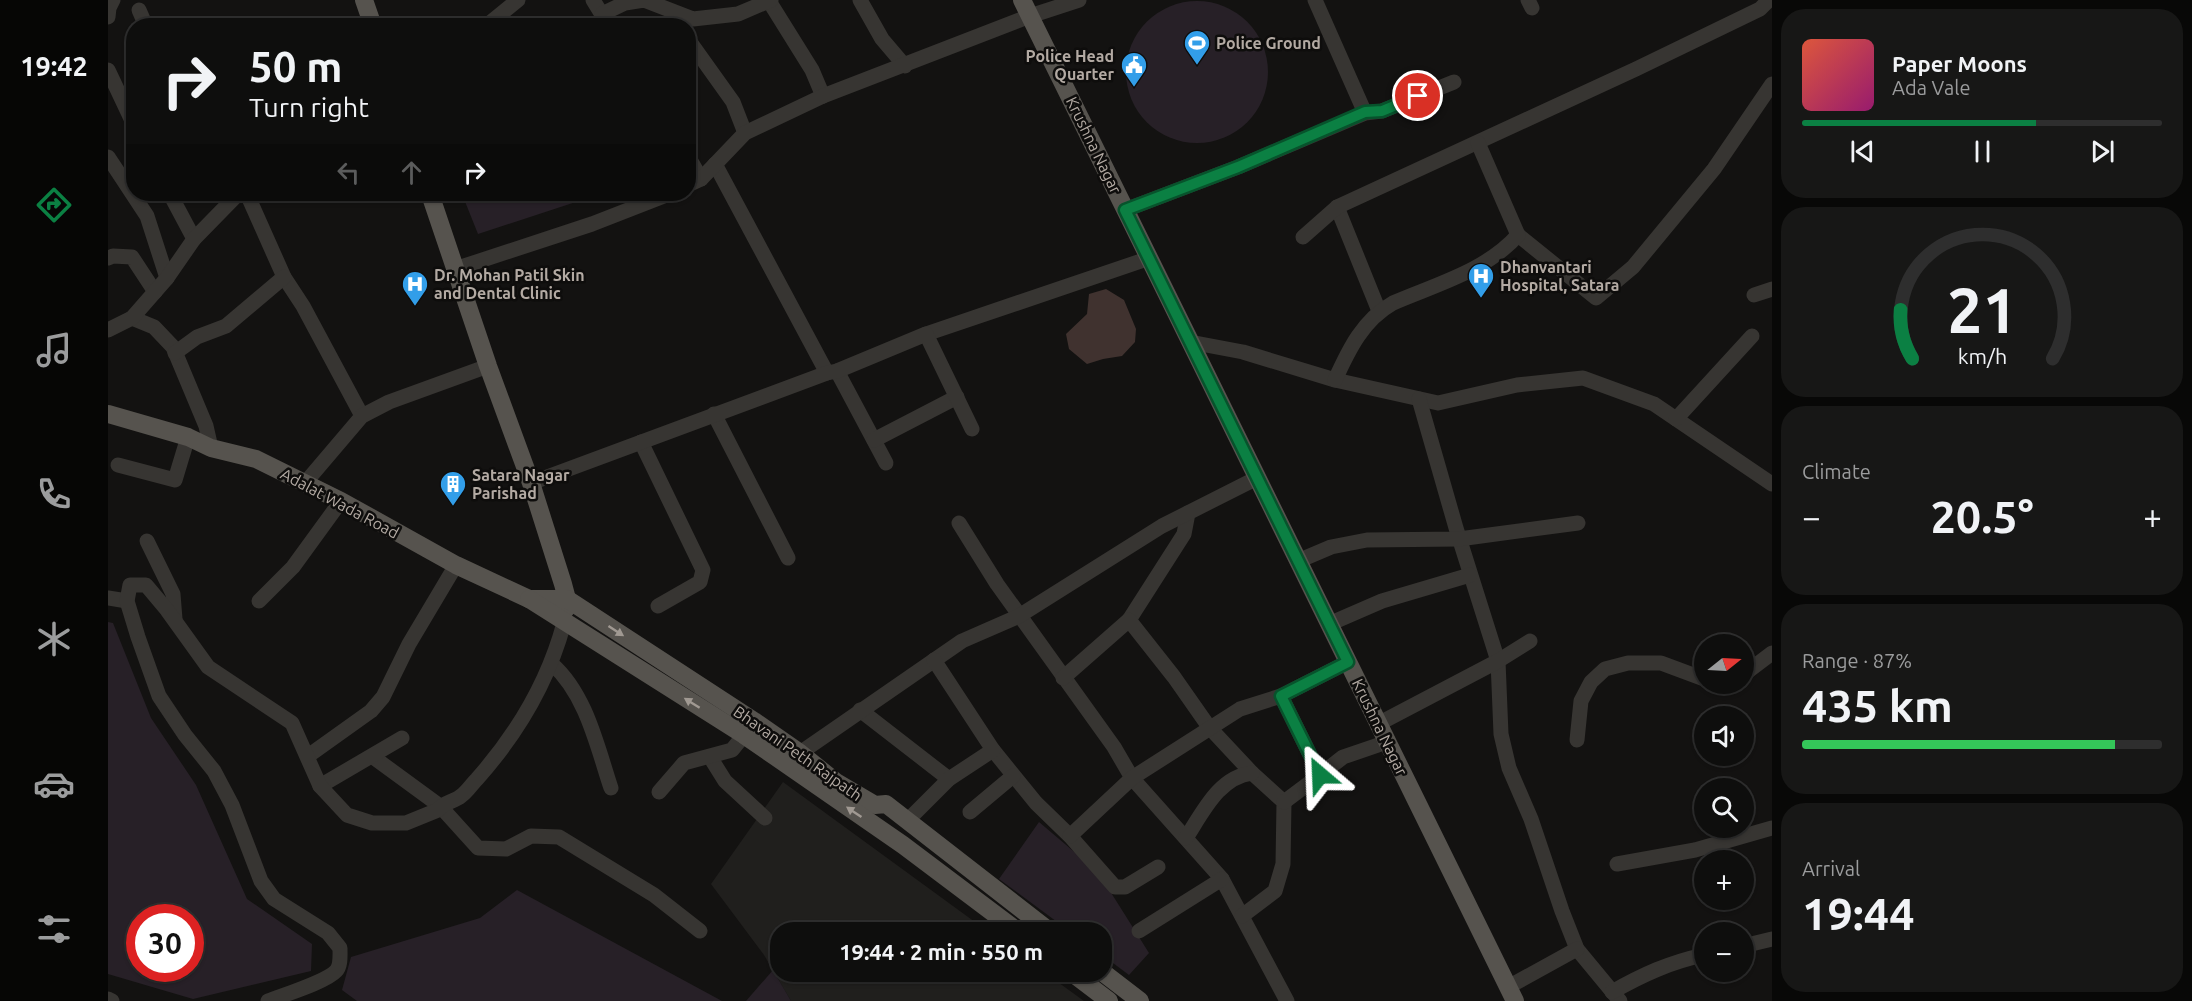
<!DOCTYPE html>
<html lang="en">
<head>
<meta charset="utf-8">
<style>
  body { margin:0; font-family:Ubuntu,sans-serif; background:#171716; color:#f1f3f6; height:100vh; display:flex; flex-direction:column; font-size:22px; white-space:nowrap }
  * { box-sizing:border-box; margin:0 }
  p { font-size:20px; color:#9b9c9d }
  .icon { flex:none; width:33px; height:33px; fill:none; stroke:currentColor; stroke-width:2; stroke-linecap:round; stroke-linejoin:round }
  .map { position:relative; flex:1; overflow:hidden }
  .side { display:flex; flex-direction:column; gap:9px; padding:9px; background:#080807; width:420px }
  .side>* { flex:none }
  .guide { position:absolute; left:18px; top:18px; width:570px; height:183px; border-radius:24px; box-shadow:0 2px 4px #0004,0 0 0 2px #2e2e2e; background:#0e0e0d; color:#f1f3f6; overflow:hidden }
  .needle { width:39px; rotate:72deg }
  .tools { position:absolute; left:1586px; top:634px; display:grid; gap:12px }
  .tools a { display:grid; place-items:center; width:60px; height:60px; border-radius:50%; background:#0e0e0d; box-shadow:0 2px 4px #0004,0 0 0 2px #2e2e2e; font-size:30px }
  .speed { position:absolute; left:18px; top:904px; display:flex; gap:12px; font-size:30px; font-weight:700; text-align:center }
  .speed>* { display:grid; place-content:center; width:78px; height:78px; border-radius:50%; background:#0e0e0d; box-shadow:0 2px 4px #0004,0 0 0 2px #2e2e2e; line-height:1 }
  .speed .limit { border:9px solid #d22; background:#fff; color:#111 }
  .pin { position:absolute; display:grid; place-items:center; width:51px; height:51px; color:#fff; margin:-26px; border:3px solid #fff; border-radius:50%; box-shadow:0 2px 6px #0007 }
  .me { position:absolute; width:66px; margin:-33px; rotate:334deg; stroke-linejoin:round; filter:drop-shadow(0 0 4px #0008) }
  .turn { display:flex; align-items:center; gap:21px; height:126px; padding:0 24px; font-size:27px }
  .turn .icon { width:78px; height:78px; stroke-width:2.5 }
  .turn b { display:block; font-size:42px; line-height:51px }
  .lanes { display:flex; align-items:center; height:57px; padding:0 24px; background:#0003; justify-content:center; gap:30px; direction:ltr }
  .lanes .off { opacity:.35 }
  .big { font-size:45px; font-weight:600; line-height:1.1 }
  .side .widget { flex:1; display:flex; flex-direction:column; justify-content:center; gap:9px; min-width:0; padding:0 21px; border-radius:24px; background:#171716 }
  .side .dial { align-items:center; gap:0 }
  .dial svg { height:156px; overflow:visible; fill:none; stroke:#2e2e2e; stroke-width:7; stroke-linecap:round; text-anchor:middle }
  .dial text { fill:#f1f3f6; stroke:none }
  .song { display:flex; align-items:center; gap:18px }
  .cover { width:72px; height:72px; border-radius:9px; background:linear-gradient(135deg,hsl(10 70% 55%),hsl(320 70% 35%)) }
  .played { height:6px; border-radius:3px; background:linear-gradient(90deg,#0b8043 65%,#2e2e2e 65%) }
  .keys { display:flex; justify-content:space-around; direction:ltr }
  .heat { display:flex; justify-content:space-between; align-items:center; font-size:33px; direction:ltr }
  .charge { height:9px; border-radius:4px; background:linear-gradient(90deg,#34c759 87%,#2e2e2e 0) }
  .trip { position:absolute; left:662px; top:922px; width:342px; height:60px; border-radius:24px; background:#0e0e0d; box-shadow:0 2px 4px #0004,0 0 0 2px #2e2e2e; font-weight:600; line-height:60px; text-align:center }
  main { display:flex; flex:1; min-height:0 }
  .tabs { display:flex; flex-direction:column; width:108px; justify-content:space-around; align-items:center; background:#060605; color:#9b9c9d }
  .tabs .icon { width:42px; height:42px }
  .tabs .active { color:#0b8043 }
  .tabs b { font-size:27px; color:#f1f3f6 }
  .map>svg:first-child { display:block }
  .built { fill:#201f1d }
  .green { fill:#272027; fill-rule:evenodd }
  .water { fill:#40322f }
  .lines { fill:none; stroke-linecap:round; stroke-linejoin:round }
  .minor { stroke:#373532; stroke-width:15 }
  .major { stroke:#56534e; stroke-width:18 }
  .oneway { fill:#a09992 }
  .route-casing { stroke:#07532c; stroke-width:15 }
  .route { stroke:#0b8043; stroke-width:10 }
  .labels { text-anchor:middle; dominant-baseline:central; stroke-width:5; stroke-linejoin:round; paint-order:stroke }
  .poi-label { font-size:16px; font-weight:bold; fill:#b3aaa3; stroke:#0e0d0c; text-anchor:start }
  .street-label { font-size:16px; fill:#b3aaa3; stroke:#0e0d0c }
</style>
</head>
<body>
<main>
<nav class="tabs">
<b>19:42</b>
<svg class="icon active" aria-label="directions" viewBox="0 0 24 24"><path d="M12 3l9 9-9 9-9-9zM9 14v-3h6M13 9l2 2-2 2"/></svg>
<svg class="icon" aria-label="music" viewBox="0 0 24 24"><path d="M9 18V5l10-2v13"/><circle cx="6" cy="18" r="3"/><circle cx="16" cy="16" r="3"/></svg>
<svg class="icon" aria-label="phone" viewBox="0 0 24 24"><path d="M5 4h4l2 5-3 2q2 4 5 5l2-3 5 2v4C11 20 4 13 5 4z"/></svg>
<svg class="icon" aria-label="climate" viewBox="0 0 24 24"><path d="M12 3v18M4 7l16 10M4 17L20 7"/></svg>
<svg class="icon" aria-label="car" viewBox="0 0 24 24"><path d="M5 17H2v-5l4-1 3-4h7l3 4 3 1v5h-3M9 17h6M6 11h13"/><circle cx="7" cy="17" r="2"/><circle cx="17" cy="17" r="2"/></svg>
<svg class="icon" aria-label="filters" viewBox="0 0 24 24"><path d="M4 7h16M4 17h16"/><circle cx="9" cy="7" r="2"/><circle cx="15" cy="17" r="2"/></svg>
</nav>
<div class="map">
<svg width="1664" height="1001" viewBox="0 0 1664 1001">
  <rect width="100%" height="100%" fill="#131211"/>
  <polygon class="built" points="675,782 882,933 672,933 672,972 936,972 976,1001 683,1001 656,955 603,884"/>
  <g class="green">
    <circle cx="1089" cy="72" r="71"/>
    <polygon points="354,194 488,194 489,195 370,234"/>
    <path d="M0,622L5,623L43,718L88,785L139,899L204,944L203,971L85,999L0,974ZM32,918H82V969H32Z"/>
    <polygon points="931,822 990,872 1041,953 1021,975 993,954 993,933 964,933 891,879"/>
    <polygon points="409,890 614,1001 249,1001 234,990 243,957 372,918"/>
    <polygon points="665,970 683,1001 638,1001"/>
  </g>
  <polygon class="water" points="998,289 1016,300 1028,329 1027,342 1014,356 995,359 979,364 961,349 958,334 979,314 981,294"/>
  <g class="lines">
    <g class="minor">
      <polyline points="485,0 501,26"/>
      <polyline points="752,0 774,39 797,66"/>
      <polyline points="1207,0 1257,113"/>
      <polyline points="1420,0 1424,8"/>
      <polyline points="661,1 704,70 715,96"/>
      <polyline points="31,10 38,26"/>
      <polyline points="494,14 517,3 536,0 585,19 630,14 663,0"/>
      <polyline points="0,17 1,8 5,0"/>
      <polyline points="378,26 410,0"/>
      <polyline points="580,39 625,102 637,133"/>
      <polyline points="0,70 26,125"/>
      <polyline points="580,156 593,179 580,185"/>
      <polyline points="0,157 39,216 59,278"/>
      <polyline points="607,164 719,373"/>
      <polyline points="593,179 637,133 715,96 922,16 971,0"/>
      <polyline points="62,194 86,239"/>
      <polyline points="139,194 176,277 195,306 254,416"/>
      <polyline points="1229,207 1271,311"/>
      <polyline points="1017,210 1130,167 1257,113 1274,111 1346,82"/>
      <polyline points="1410,235 1488,298 1525,267 1606,169 1664,84"/>
      <polyline points="1195,237 1229,207 1528,69 1652,9 1661,0"/>
      <polyline points="0,258 5,256 24,257 47,292"/>
      <polyline points="347,269 484,224 561,194"/>
      <polyline points="1646,295 1664,289"/>
      <polyline points="24,318 46,327 65,347 98,426 103,448"/>
      <polyline points="0,330 24,318 59,278 86,239 130,194"/>
      <polyline points="818,334 1042,258"/>
      <polyline points="1082,342 1135,352 1227,380 1330,403 1409,385 1475,378 1546,404 1664,484"/>
      <polyline points="67,353 89,337 118,326 176,277"/>
      <polyline points="729,371 778,463"/>
      <path d="M1227,380C1241,349 1255,320 1285,303C1329,284 1378,271 1410,235L1370,143"/>
      <polyline points="1311,399 1348,528 1390,661 1393,734 1401,768 1423,819 1454,911 1469,949 1512,1001"/>
      <polyline points="606,414 680,558"/>
      <polyline points="1568,419 1644,336"/>
      <polyline points="766,440 849,397"/>
      <polyline points="533,442 595,570 592,582 550,606"/>
      <polyline points="10,465 67,480 80,437"/>
      <polyline points="197,483 254,416 281,402 380,366"/>
      <polyline points="423,483 719,373 729,371 818,334 864,429"/>
      <polyline points="851,523 889,584 1006,747 1024,778 1114,879 1179,1001"/>
      <polyline points="39,541 65,594 67,619"/>
      <polyline points="1190,561 1223,547 1259,540 1351,539 1470,523"/>
      <polyline points="0,598 19,601"/>
      <polyline points="151,601 185,567 233,501"/>
      <polyline points="1021,620 1076,534 1080,513"/>
      <polyline points="1221,624 1274,601 1362,575"/>
      <path d="M444,664C478,694 489,746 503,788"/>
      <polyline points="1635,675 1664,653"/>
      <polyline points="955,678 1021,620 1066,677 1101,727 1144,773 1176,802 1175,864 1167,891 1134,916"/>
      <polyline points="1611,684 1622,684"/>
      <polyline points="752,710 841,779"/>
      <polyline points="1270,724 1390,661 1422,641"/>
      <polyline points="1469,740 1473,701 1483,682 1497,669 1520,663 1553,663 1596,679"/>
      <polyline points="885,750 928,803 962,836 1007,887 1017,887 1050,867"/>
      <polyline points="692,753 854,641 911,616 1054,526 1149,478"/>
      <polyline points="200,756 263,711 275,697 301,644 348,565"/>
      <polyline points="265,757 332,806 370,848 398,849 423,836 451,837 546,895 592,931"/>
      <polyline points="602,757 617,781 657,818"/>
      <polyline points="1212,775 1235,757 1279,742"/>
      <polyline points="212,786 294,738"/>
      <polyline points="551,792 576,763 624,750 636,735"/>
      <polyline points="1176,802 1212,775 1173,696 1240,662"/>
      <polyline points="862,812 905,776"/>
      <polyline points="800,820 841,779 885,750 826,660"/>
      <polyline points="962,836 1024,778 1132,709 1173,696"/>
      <path d="M1078,838C1095,812 1111,777 1144,773"/>
      <polyline points="1509,864 1587,850 1664,828"/>
      <polyline points="1031,931 1114,879"/>
      <polyline points="1635,946 1664,939"/>
      <polyline points="1400,987 1469,949"/>
      <path d="M1504,992C1534,975 1562,962 1596,955"/>
      <polyline points="0,999 4,1001"/>
      <path d="M160,1001C175,995 218,982 228,971C233,966 232,955 232,948L220,933L166,899L153,881L124,805L106,771L77,735L51,696L30,637L19,601L22,585H38L59,610L100,667L184,723L212,786L239,815L264,823H298L330,810C335,802 346,802 353,796C359,792 364,784 369,779C409,734 440,682 456,623"/>
    </g>
    <g class="major">
      <polyline points="256,0 265,26"/>
      <polyline points="914,0 1407,1001"/>
      <polyline points="322,194 380,366 423,483 455,584 459,599 458,609"/>
      <polyline points="0,414 80,437 103,448 148,459 233,501 348,565 421,599 459,599 646,721 692,753 728,782 767,805 778,804 944,933"/>
      <polyline points="421,599 636,735 795,845 912,933"/>
      <polyline points="993,971 1032,1001"/>
      <polyline points="963,972 1001,1001"/>
    </g>
  </g>
  <defs><path id="oneway-solid" d="M-6-.8H1V-3.2L6.5 0L1 3.2V.8H-6Z" transform="scale(1.5)"/></defs>
  <g class="oneway">
    <use href="#oneway-solid" transform="translate(508 631) rotate(33)"/>
    <use href="#oneway-solid" transform="translate(584 703) rotate(-148)"/>
    <use href="#oneway-solid" transform="translate(746 812) rotate(-146)"/>
  </g>
  <g class="lines">
    <g class="route-casing">
      <polyline id="route" points="1212,775 1173,696 1240,662 1017,210 1130,167 1257,112 1274,111 1310,96"/>
    </g>
    <use href="#route" class="route"/>
  </g>
  <defs>
    <g id="stadium-pin" transform="scale(1.35)"><path d="M0 17L-7.5 6A9.5 9.5 0 1 1 7.5 6Z" fill="#329ee9" stroke="#0e0d0c"/><path d="M0-5a6.5 5 0 1 0 0 10a6.5 5 0 1 0 0-10ZM-3.5-1.8h7v3.6h-7Z" fill="#fff"/></g>
    <g id="civic-pin" transform="scale(1.35)"><path d="M0 17L-7.5 6A9.5 9.5 0 1 1 7.5 6Z" fill="#329ee9" stroke="#0e0d0c"/><path d="M-.6-6.5H3V-4.5H.6V-3L4-1V1h2V6H-6V1h2V-1L-.6-3ZM-1.2 2.5V6h2.4V2.5Z" fill="#fff"/></g>
    <g id="hospital-pin" transform="scale(1.35)"><path d="M0 17L-7.5 6A9.5 9.5 0 1 1 7.5 6Z" fill="#329ee9" stroke="#0e0d0c"/><path d="M-5-5h3v3.5h4V-5h3V5h-3V1.5h-4V5h-3Z" fill="#fff"/></g>
    <g id="building-pin" transform="scale(1.35)"><path d="M0 17L-7.5 6A9.5 9.5 0 1 1 7.5 6Z" fill="#329ee9" stroke="#0e0d0c"/><path d="M-4-6H4V6H1V3H-1V6H-4ZM-2.5-4.3h1.7v1.8h-1.7ZM.8-4.3h1.7v1.8H.8ZM-2.5-1h1.7V.8h-1.7ZM.8-1h1.7V.8H.8Z" fill="#fff"/></g>
  </defs>
  <g fill-rule="evenodd">
    <use href="#stadium-pin" x="1089" y="43"/>
    <use href="#civic-pin" x="1026" y="65"/>
    <use href="#hospital-pin" x="1373" y="276"/>
    <use href="#hospital-pin" x="307" y="284"/>
    <use href="#building-pin" x="345" y="484"/>
  </g>
  <g class="labels">
    <g class="poi-label">
      <text x="1108" y="43">Police Ground</text>
      <text x="1006" y="56" text-anchor="end">Police Head<tspan x="1006" dy="18">Quarter</tspan></text>
      <text x="1392" y="267">Dhanvantari<tspan x="1392" dy="18">Hospital, Satara</tspan></text>
      <text x="326" y="275">Dr. Mohan Patil Skin<tspan x="326" dy="18">and Dental Clinic</tspan></text>
      <text x="364" y="475">Satara Nagar<tspan x="364" dy="18">Parishad</tspan></text>
    </g>
    <g class="street-label">
      <text transform="translate(986 145) rotate(64)">Krushna Nagar</text>
      <text transform="translate(232 503) rotate(28)">Adalat Wada Road</text>
      <text transform="translate(1272 727) rotate(64)">Krushna Nagar</text>
      <text transform="translate(690 753) rotate(35)">Bhavani Peth Rajpath</text>
    </g>
  </g>
</svg>
<div class="tools">
<a><svg class="needle" viewBox="-14 -14 28 28"><path d="M0-13l5 13h-10z" fill="#e53935"/><path d="M0 13l5-13h-10z" fill="#9b9c9d"/></svg></a>
<a><svg class="icon" aria-label="sound" viewBox="0 0 24 24"><path d="M4 9h4l5-4v14l-5-4H4zM17 9q2 3 0 6"/></svg></a>
<a><svg class="icon" aria-label="search" viewBox="0 0 24 24"><circle cx="10" cy="10" r="6"/><path d="M15 15l6 6"/></svg></a>
<a>+</a>
<a>−</a>
</div>
<div class="speed"><div class="limit">30</div></div>
<div class="pin" style="left:1310px;top:96px;background:#d93025"><svg class="icon" aria-label="arrive" viewBox="0 0 24 24"><path d="M6 21V4h12l-3 4 3 4H6"/></svg></div>
<svg class="me" style="left:1212px;top:775px" viewBox="-20 -20 40 40"><path d="M0-17L14 15 0 8-14 15z" fill="#0b8043" stroke="#fff" stroke-width="4"/></svg>
<div class="trip">19:44 · 2 min · 550 m</div>
<div class="guide">
<div class="turn"><svg class="icon" aria-label="right" viewBox="0 0 24 24"><path d="M7 20v-9h11M14 6l5 5-5 5"/></svg><div><b>50 m</b>Turn right</div></div>
<div class="lanes"><svg class="icon off" aria-label="left" viewBox="0 0 24 24"><path d="M17 20v-9H6M10 6l-5 5 5 5"/></svg><svg class="icon off" aria-label="ahead" viewBox="0 0 24 24"><path d="M12 20V5M6 11l6-6 6 6"/></svg><svg class="icon" aria-label="right" viewBox="0 0 24 24"><path d="M7 20v-9h11M14 6l5 5-5 5"/></svg></div>
</div>
</div>
<section class="side">
<div class="widget">
<div class="song"><i class="cover"></i><div><b>Paper Moons</b><p>Ada Vale</p></div></div>
<div class="played"></div>
<div class="keys"><svg class="icon" aria-label="previous" viewBox="0 0 24 24"><path d="M18 5L8 12l10 7zM5 5v14"/></svg><svg class="icon" aria-label="pause" viewBox="0 0 24 24"><path d="M8 5v14M16 5v14"/></svg><svg class="icon" aria-label="next" viewBox="0 0 24 24"><path d="M6 5l10 7-10 7zM19 5v14"/></svg></div>
</div>
<div class="widget dial"><svg viewBox="0 0 100 80">
<path d="M14 69A42 42 0 1 1 86 69"/>
<path d="M14 69A42 42 0 0 1 8 44" stroke="#0b8043"/>
<text x="50" y="56" font-size="32" font-weight="700">21</text>
<text x="50" y="72" font-size="11">km/h</text>
</svg></div>
<div class="widget"><p>Climate</p>
<div class="heat"><a>−</a><b class="big">20.5°</b><a>+</a></div>
</div>
<div class="widget"><p>Range · 87%</p><b class="big">435 km</b><div class="charge"></div></div>
<div class="widget"><p>Arrival</p><b class="big">19:44</b></div>
</section>
</main>
</body>
</html>
